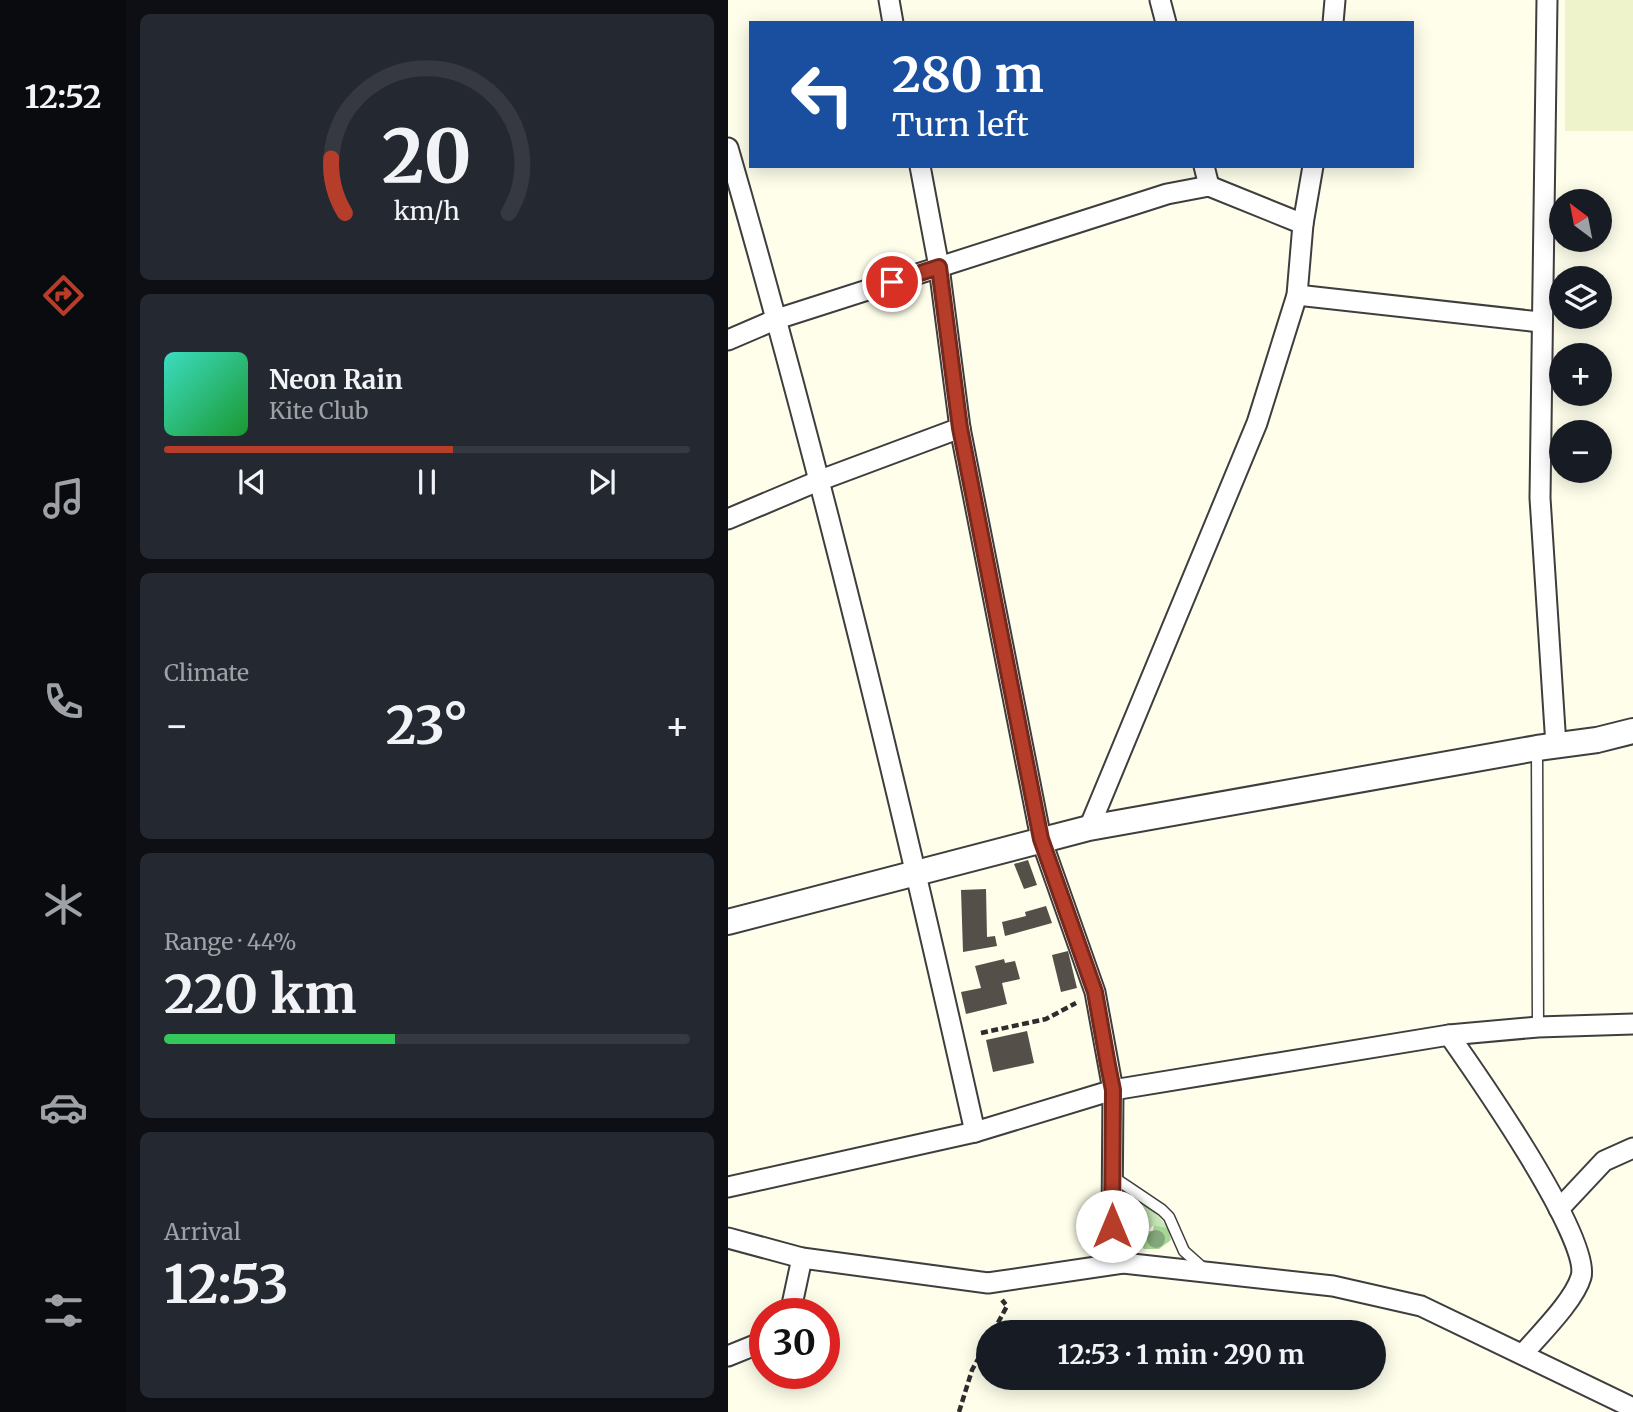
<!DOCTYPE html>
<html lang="en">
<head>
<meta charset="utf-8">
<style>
  body { margin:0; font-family:Merriweather,serif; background:#242831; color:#f1f3f6; height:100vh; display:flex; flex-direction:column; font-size:26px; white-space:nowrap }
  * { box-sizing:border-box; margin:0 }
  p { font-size:23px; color:#9ea1a6 }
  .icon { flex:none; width:38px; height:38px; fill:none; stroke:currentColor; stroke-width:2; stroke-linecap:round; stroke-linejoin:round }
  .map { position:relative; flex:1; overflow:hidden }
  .side { display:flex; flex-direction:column; gap:14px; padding:14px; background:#0d0f14; width:602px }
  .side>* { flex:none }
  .banner { position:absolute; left:21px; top:21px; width:665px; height:147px; border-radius:0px; box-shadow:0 4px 18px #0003; background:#1a4fa0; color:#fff; overflow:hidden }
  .needle { width:46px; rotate:328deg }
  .fabs { position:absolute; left:821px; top:189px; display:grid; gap:14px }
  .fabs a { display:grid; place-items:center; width:63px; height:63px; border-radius:50%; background:#171b24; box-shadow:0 4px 18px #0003; font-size:35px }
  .speed { position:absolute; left:21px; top:1298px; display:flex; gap:14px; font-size:35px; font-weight:700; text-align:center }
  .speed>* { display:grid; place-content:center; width:91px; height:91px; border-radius:50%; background:#171b24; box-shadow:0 4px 18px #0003; line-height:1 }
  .speed .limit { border:10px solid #d22; background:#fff; color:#111 }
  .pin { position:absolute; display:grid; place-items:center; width:60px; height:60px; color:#fff; margin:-30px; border:4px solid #fff; border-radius:50%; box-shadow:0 2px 7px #0007 }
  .me { position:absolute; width:77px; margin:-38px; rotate:0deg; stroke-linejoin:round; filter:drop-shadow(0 0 5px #0008) }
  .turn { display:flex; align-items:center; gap:24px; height:147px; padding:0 28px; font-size:32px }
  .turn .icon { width:91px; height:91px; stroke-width:2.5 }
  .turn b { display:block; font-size:49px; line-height:60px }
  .big { font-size:52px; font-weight:700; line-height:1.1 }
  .side .tile { flex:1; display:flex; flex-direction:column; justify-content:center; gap:10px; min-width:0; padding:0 24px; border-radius:10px; background:#242831 }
  .side .dial { align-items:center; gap:0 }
  .dial svg { height:182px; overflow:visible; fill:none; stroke:#363941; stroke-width:7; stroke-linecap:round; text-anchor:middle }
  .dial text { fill:#f1f3f6; stroke:none }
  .song { display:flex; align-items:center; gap:21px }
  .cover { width:84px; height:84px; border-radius:10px; background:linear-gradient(135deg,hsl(170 70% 55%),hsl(130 70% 35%)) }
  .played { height:7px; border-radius:4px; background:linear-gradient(90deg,#b63d29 55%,#363941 55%) }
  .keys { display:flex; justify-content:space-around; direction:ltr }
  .heat { display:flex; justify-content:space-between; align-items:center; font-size:38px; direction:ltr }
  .charge { height:10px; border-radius:5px; background:linear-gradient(90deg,#34c759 44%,#363941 0) }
  .trip { position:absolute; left:248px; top:1320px; width:410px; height:70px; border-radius:35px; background:#171b24; box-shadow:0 4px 18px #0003; font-weight:700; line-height:70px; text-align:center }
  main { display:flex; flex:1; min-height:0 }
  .tab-bar { display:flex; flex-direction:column; width:126px; justify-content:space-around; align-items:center; background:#090b0e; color:#9ea1a6 }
  .tab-bar .icon { width:49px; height:49px }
  .tab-bar .active { color:#b63d29 }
  .tab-bar b { font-size:32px; color:#f1f3f6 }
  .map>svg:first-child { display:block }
  .farmland { fill:#eff3cc }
  .green { fill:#c6e7b6 }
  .forest { fill:#a7d796 }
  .building { fill:#544f48 }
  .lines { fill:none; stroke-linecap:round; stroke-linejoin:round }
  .service-casing { stroke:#3e3e3e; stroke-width:13 }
  .minor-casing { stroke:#3e3e3e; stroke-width:23 }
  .tertiary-casing { stroke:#3e3e3e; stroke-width:28 }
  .path { stroke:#2d2d2d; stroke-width:4.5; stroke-dasharray:7 3.5; stroke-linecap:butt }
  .service { stroke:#fff; stroke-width:10 }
  .minor { stroke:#fff; stroke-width:19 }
  .tertiary { stroke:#fff; stroke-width:24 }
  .tree { fill:#84a77b }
  .route-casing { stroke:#76281b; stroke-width:18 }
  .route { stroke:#b63d29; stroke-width:12 }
</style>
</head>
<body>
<main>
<nav class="tab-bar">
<b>12:52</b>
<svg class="icon active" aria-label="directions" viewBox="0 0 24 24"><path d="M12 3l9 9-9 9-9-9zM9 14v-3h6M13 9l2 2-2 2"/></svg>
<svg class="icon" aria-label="music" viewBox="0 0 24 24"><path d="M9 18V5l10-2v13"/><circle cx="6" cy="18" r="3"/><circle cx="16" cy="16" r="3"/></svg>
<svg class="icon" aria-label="phone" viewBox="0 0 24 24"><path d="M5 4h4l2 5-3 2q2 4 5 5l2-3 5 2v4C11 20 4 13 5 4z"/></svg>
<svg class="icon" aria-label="climate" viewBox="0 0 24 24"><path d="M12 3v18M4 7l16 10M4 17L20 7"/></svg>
<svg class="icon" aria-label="car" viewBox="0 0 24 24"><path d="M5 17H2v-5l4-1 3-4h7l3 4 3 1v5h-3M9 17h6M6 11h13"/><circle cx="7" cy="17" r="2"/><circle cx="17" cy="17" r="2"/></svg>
<svg class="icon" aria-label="filters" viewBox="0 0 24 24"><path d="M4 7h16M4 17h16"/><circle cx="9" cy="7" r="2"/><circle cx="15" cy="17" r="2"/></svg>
</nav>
<section class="side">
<div class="tile dial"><svg viewBox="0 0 100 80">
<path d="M14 69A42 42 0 1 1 86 69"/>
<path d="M14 69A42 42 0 0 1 8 45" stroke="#b63d29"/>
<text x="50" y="56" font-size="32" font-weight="700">20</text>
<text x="50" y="72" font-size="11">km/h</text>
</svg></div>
<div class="tile">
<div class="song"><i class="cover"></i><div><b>Neon Rain</b><p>Kite Club</p></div></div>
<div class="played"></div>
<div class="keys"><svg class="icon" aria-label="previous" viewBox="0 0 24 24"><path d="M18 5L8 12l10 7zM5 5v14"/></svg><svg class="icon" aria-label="pause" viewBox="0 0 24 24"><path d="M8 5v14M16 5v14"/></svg><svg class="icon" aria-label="next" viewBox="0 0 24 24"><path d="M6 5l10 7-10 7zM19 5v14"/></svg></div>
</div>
<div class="tile"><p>Climate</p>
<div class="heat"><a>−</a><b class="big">23°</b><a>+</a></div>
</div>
<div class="tile"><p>Range · 44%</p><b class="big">220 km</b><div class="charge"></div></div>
<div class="tile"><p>Arrival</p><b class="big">12:53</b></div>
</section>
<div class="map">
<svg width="905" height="1412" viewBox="0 0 905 1412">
  <rect width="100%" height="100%" fill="#fefeeb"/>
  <rect class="farmland" x="837" y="0" width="68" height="131"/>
  <path class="green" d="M407,1204C421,1204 432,1217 440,1228L426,1225L409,1240L395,1228Z"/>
  <polygon class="forest" points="426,1225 440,1228 443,1240 431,1249 416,1249 409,1240 418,1231 425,1231"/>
  <g class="building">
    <polygon points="300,860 309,885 296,889 286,864"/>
    <polygon points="258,889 259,937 267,936 269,946 235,952 233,890"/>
    <polygon points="318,906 324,923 277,936 274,922 298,916 297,912"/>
    <polygon points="340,951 349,988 333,992 324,955"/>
    <polygon points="276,959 277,963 287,961 292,979 274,983 279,1004 238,1014 233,992 253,988 247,966"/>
    <polygon points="299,1031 306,1063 265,1072 258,1040"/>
  </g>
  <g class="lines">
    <g class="service-casing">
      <g id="service">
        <polyline points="809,748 810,1027"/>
        <polyline points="385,1177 434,1210 441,1217 456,1251 475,1268"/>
      </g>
    </g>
    <g class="minor-casing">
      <g id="minor">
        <polyline points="161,0 165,23"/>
        <polyline points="432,0 438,23"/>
        <polyline points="819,0 812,498 828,746"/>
        <polyline points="605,23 607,0"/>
        <path d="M0,148C94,473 173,802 247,1132"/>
        <polyline points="192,166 211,267 232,428 313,839 367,992 385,1090 384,1226 395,1263"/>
        <polyline points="476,166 481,186"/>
        <polyline points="569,295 812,322"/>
        <polyline points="0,340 49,319 439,194 481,186 575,224"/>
        <polyline points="0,519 90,481 232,428"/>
        <polyline points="361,828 529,423 569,295 575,224 585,166"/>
        <path d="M721,1035C747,1072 864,1239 853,1277C846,1301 811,1335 795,1354"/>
        <polyline points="0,1187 247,1132 385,1090 721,1035 810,1027 905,1024"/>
        <polyline points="831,1209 876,1161 905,1148"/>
        <polyline points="0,1238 74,1258 260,1283 395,1263 605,1286 693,1306 905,1408"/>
        <polyline points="62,1314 74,1258"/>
        <polyline points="0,1356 37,1341"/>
      </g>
    </g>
    <g class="tertiary-casing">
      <polyline id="tertiary" points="0,922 361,828 809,748 869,740 905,731"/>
    </g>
    <g class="path">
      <polyline points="253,1033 318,1019 348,1003"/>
      <polyline points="265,1332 279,1306 274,1300"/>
      <polyline points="231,1412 244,1370 261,1339"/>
    </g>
    <use href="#service" class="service"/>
    <use href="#minor" class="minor"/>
    <use href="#tertiary" class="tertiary"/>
  </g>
  <circle class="tree" cx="428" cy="1239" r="9"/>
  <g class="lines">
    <g class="route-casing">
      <polyline id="route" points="164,282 211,267 232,428 313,839 367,992 380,1065 385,1090 384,1226"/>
    </g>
    <use href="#route" class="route"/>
  </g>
</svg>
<div class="fabs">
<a><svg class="needle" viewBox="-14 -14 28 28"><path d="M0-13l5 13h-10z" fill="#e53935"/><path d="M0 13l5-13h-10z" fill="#9ea1a6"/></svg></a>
<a><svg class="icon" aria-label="layers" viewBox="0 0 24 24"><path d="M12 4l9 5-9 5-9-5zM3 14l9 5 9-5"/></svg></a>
<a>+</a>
<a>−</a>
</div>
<div class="speed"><div class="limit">30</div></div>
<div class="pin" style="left:164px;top:282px;background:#d93025"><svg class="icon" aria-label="arrive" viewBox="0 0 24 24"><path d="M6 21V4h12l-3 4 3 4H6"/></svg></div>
<svg class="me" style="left:384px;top:1226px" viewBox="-20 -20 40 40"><circle r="19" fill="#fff"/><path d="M0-13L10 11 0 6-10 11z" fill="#b63d29"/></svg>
<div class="trip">12:53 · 1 min · 290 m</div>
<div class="banner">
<div class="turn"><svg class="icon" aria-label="left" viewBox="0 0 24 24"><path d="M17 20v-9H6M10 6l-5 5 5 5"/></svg><div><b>280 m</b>Turn left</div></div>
</div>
</div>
</main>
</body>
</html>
